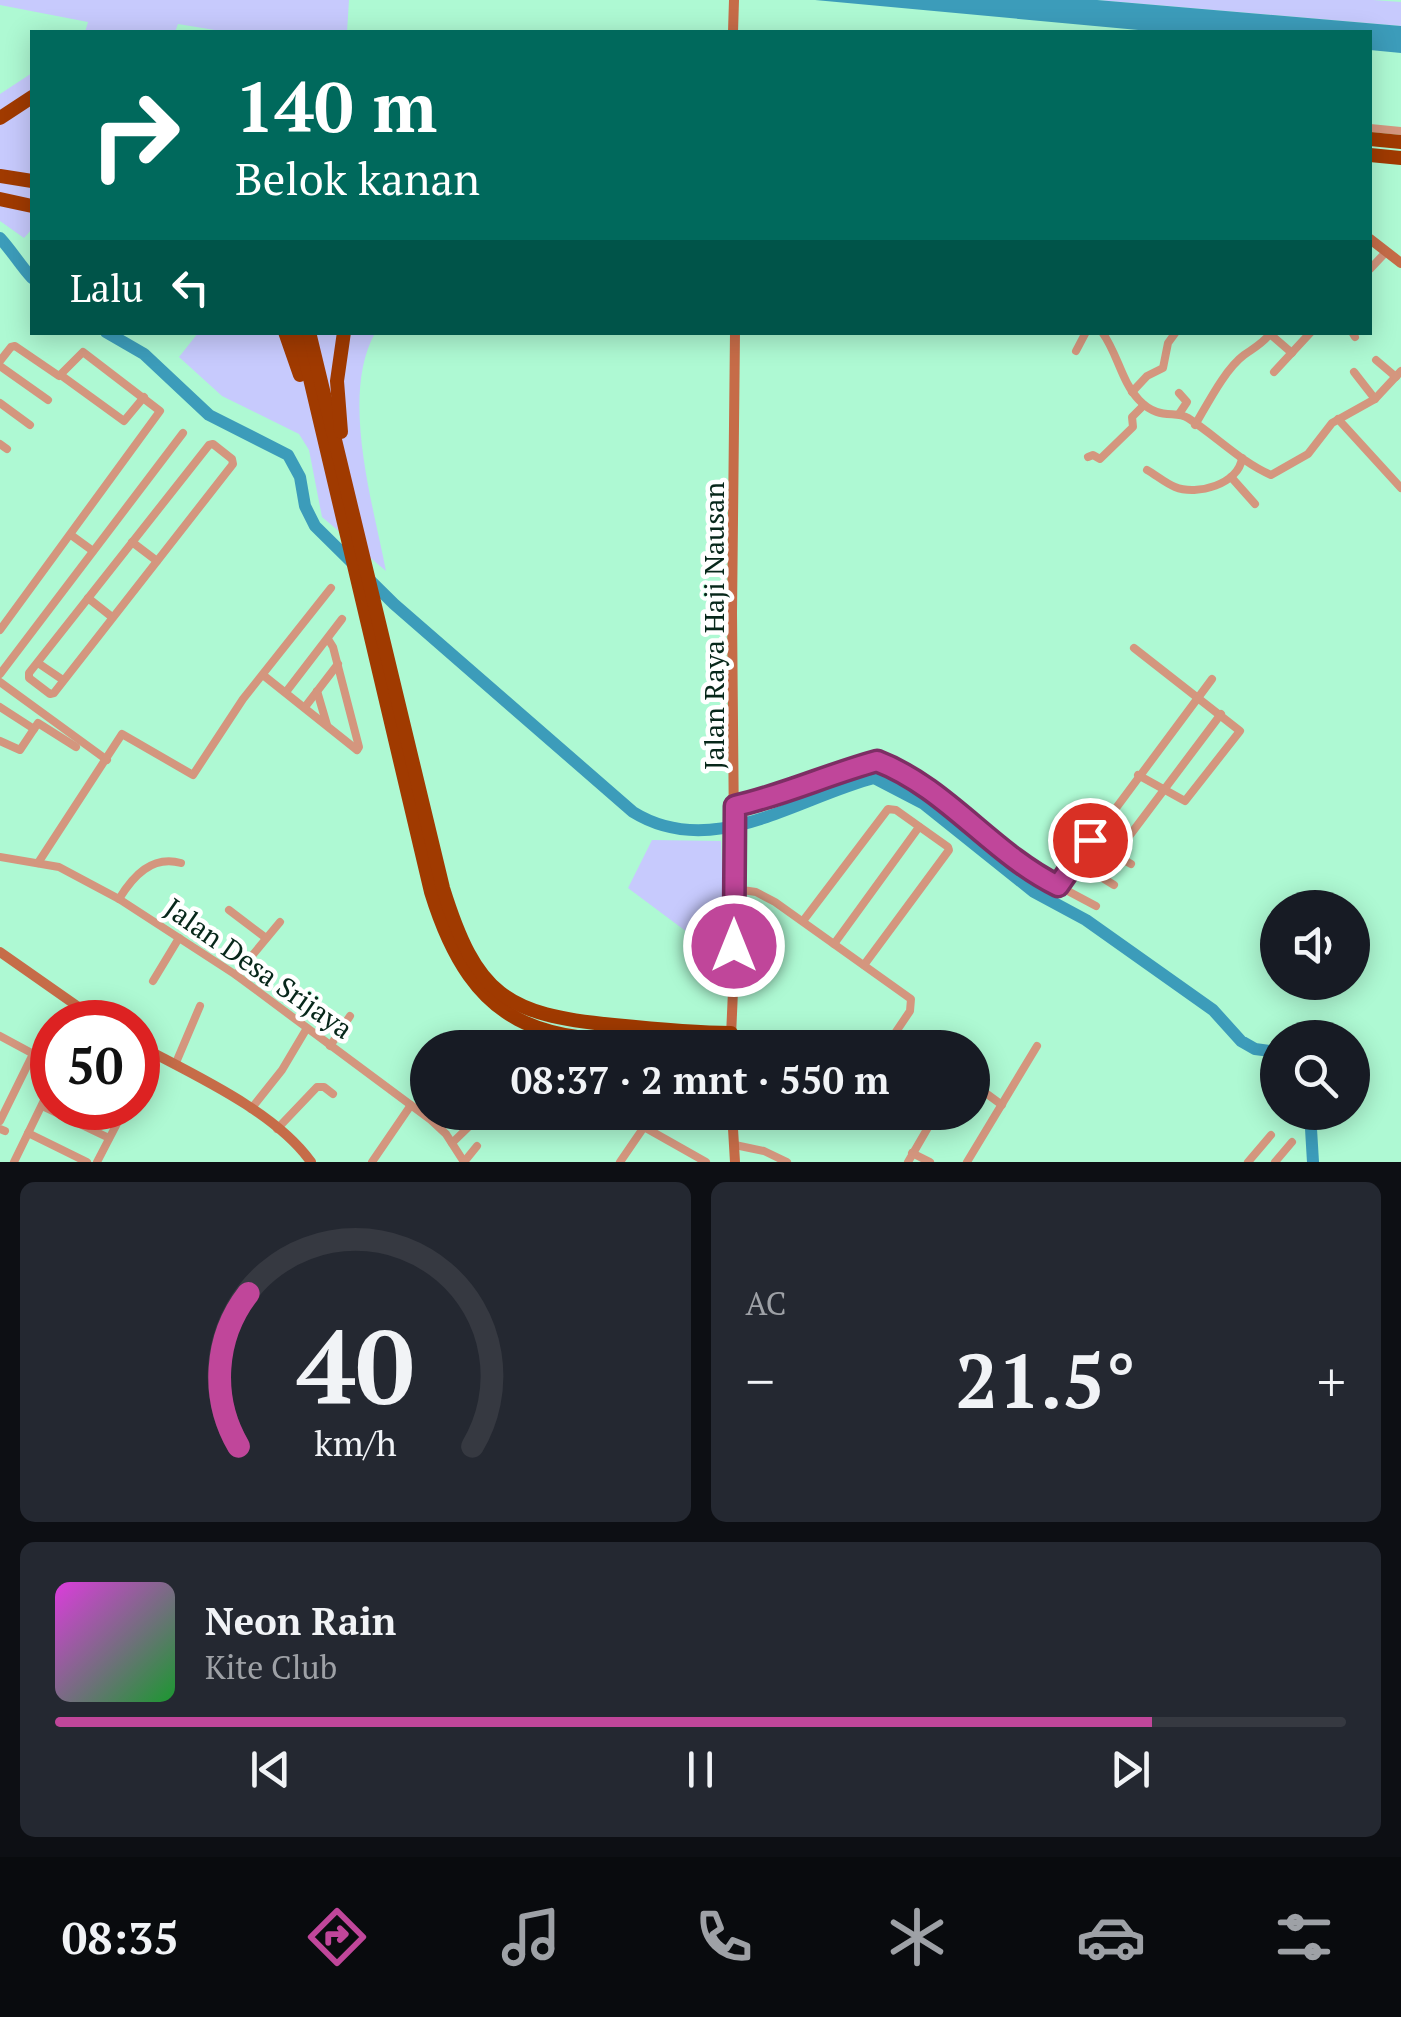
<!DOCTYPE html>
<html lang="id">
<head>
<meta charset="utf-8">
<style>
  body { margin:0; font-family:"PT Serif",serif; background:#242831; color:#f1f3f6; height:100vh; display:flex; flex-direction:column; font-size:38px; white-space:nowrap }
  * { box-sizing:border-box; margin:0 }
  p { font-size:32px; color:#9ea1a6 }
  .icon { flex:none; width:55px; height:55px; fill:none; stroke:currentColor; stroke-width:2; stroke-linecap:round; stroke-linejoin:round }
  .map { position:relative; height:1162px; overflow:hidden }
  .sheet { display:flex; flex-direction:column; gap:20px; padding:20px; background:#0d0f14; flex:1 }
  .sheet>* { flex:none }
  .top-card { position:absolute; left:30px; top:30px; width:1342px; height:305px; border-radius:0px; box-shadow:0 5px 25px #0003; background:#00695c; color:#fff; overflow:hidden }
  .tools { position:absolute; left:1260px; top:890px; display:grid; gap:20px }
  .tools a { display:grid; place-items:center; width:110px; height:110px; border-radius:50%; background:#171b24; box-shadow:0 5px 25px #0003; font-size:50px }
  .speed { position:absolute; left:30px; top:1000px; display:flex; gap:20px; font-size:50px; font-weight:700; text-align:center }
  .speed>* { display:grid; place-content:center; width:130px; height:130px; border-radius:50%; background:#171b24; box-shadow:0 5px 25px #0003; line-height:1 }
  .speed .limit { border:15px solid #d22; background:#fff; color:#111 }
  .pin { position:absolute; display:grid; place-items:center; width:85px; height:85px; color:#fff; margin:-42px; border:5px solid #fff; border-radius:50%; box-shadow:0 2px 10px #0007 }
  .me { position:absolute; width:110px; margin:-55px; rotate:0deg; stroke-linejoin:round; filter:drop-shadow(0 0 8px #0008) }
  .turn { display:flex; align-items:center; gap:35px; height:210px; padding:0 40px; font-size:45px }
  .turn .icon { width:130px; height:130px; stroke-width:2.5 }
  .turn b { display:block; font-size:70px; line-height:85px }
  .then { display:flex; align-items:center; height:95px; padding:0 40px; background:#0003; gap:20px; font-size:38px }
  .big { font-size:75px; font-weight:700; line-height:1.1 }
  .sheet .tile { flex:1; display:flex; flex-direction:column; justify-content:center; gap:15px; min-width:0; padding:0 35px; border-radius:15px; background:#242831 }
  .sheet .dial { align-items:center; gap:0 }
  .dial svg { height:260px; overflow:visible; fill:none; stroke:#363941; stroke-width:7; stroke-linecap:round; text-anchor:middle }
  .dial text { fill:#f1f3f6; stroke:none }
  .song { display:flex; align-items:center; gap:30px }
  .cover { width:120px; height:120px; border-radius:15px; background:linear-gradient(135deg,hsl(300 70% 55%),hsl(130 70% 35%)) }
  .played { height:10px; border-radius:5px; background:linear-gradient(90deg,#c0469a 85%,#363941 85%) }
  .keys { display:flex; justify-content:space-around; direction:ltr }
  .heat { display:flex; justify-content:space-between; align-items:center; font-size:55px; direction:ltr }
  .sheet .tiles { flex:1; display:grid; gap:20px; grid-template-columns:1fr 1fr }
  .tile:last-child { grid-column:span 2 }
  .trip { position:absolute; left:410px; top:1030px; width:580px; height:100px; border-radius:50px; background:#171b24; box-shadow:0 5px 25px #0003; font-weight:700; line-height:100px; text-align:center }
  .tabs { display:flex; height:160px; justify-content:space-around; align-items:center; background:#090b0e; color:#9ea1a6 }
  .tabs .icon { width:70px; height:70px }
  .tabs .on { color:#c0469a }
  .tabs b { font-size:45px; color:#f1f3f6 }
  .map>svg:first-child { display:block }
  .green { fill:#c7cafd }
  .water { fill:#3c9cba }
  .lines { fill:none; stroke-linecap:round; stroke-linejoin:round }
  .river { stroke:#3c9cba; stroke-width:12 }
  .street { stroke:#d4967e; stroke-width:8 }
  .secondary { stroke:#c66c48; stroke-width:10 }
  .highway { stroke:#a03a00; stroke-width:14 }
  .route-casing { stroke:#7d2e64; stroke-width:25 }
  .route { stroke:#c0469a; stroke-width:18 }
  .labels { text-anchor:middle; dominant-baseline:central; stroke-width:9; stroke-linejoin:round; paint-order:stroke }
  .street-label { font-size:28px; fill:#07271a; stroke:#fff }
</style>
</head>
<body>
<div class="map">
<svg width="1401" height="1162" viewBox="0 0 1401 1162">
  <rect width="100%" height="100%" fill="#aef9d3"/>
  <g class="green">
    <polygon points="0,0 349,0 347,32 227,32 178,24 175,32 85,32 88,22 0,5"/>
    <polygon points="1097,0 1373,0 1401,2 1401,26"/>
    <polygon points="32,73 32,229 24,238 0,221 0,94"/>
    <path d="M198,333H375C340,396 373,503 386,571L322,517L309,450L299,434L222,396L179,357Z"/>
    <polygon points="652,840 721,841 726,956 699,941 628,888"/>
  </g>
  <polygon class="water" points="815,0 1097,0 1401,26 1401,53 1370,50 1370,32 1160,32"/>
  <g class="lines">
    <g class="river">
      <path d="M0,238C12,251 20,265 32,278"/>
      <path d="M106,332L144,354L209,415L288,455L300,477L305,506L315,526L394,604L633,812C712,861 797,798 874,778L924,804L1034,892L1086,920L1213,1010L1241,1041L1255,1049L1278,1052"/>
      <polyline points="1310,1112 1313,1162"/>
    </g>
    <g class="street">
      <polyline points="1370,128 1401,131"/>
      <polyline points="1370,269 1386,252"/>
      <path d="M1102,332C1118,354 1121,381 1139,400C1159,421 1175,410 1188,418C1216,436 1241,462 1271,475L1308,454L1332,423L1375,399L1401,371"/>
      <polyline points="1352,332 1355,337"/>
      <polyline points="1076,351 1086,332"/>
      <polyline points="1376,360 1396,377"/>
      <polyline points="0,361 11,347 15,346 59,376 83,352 160,411 0,630"/>
      <polyline points="0,366 48,400"/>
      <polyline points="1274,372 1311,332"/>
      <polyline points="1354,372 1375,399"/>
      <polyline points="62,376 124,421 144,397"/>
      <polyline points="1132,392 1147,376 1163,368 1168,343 1176,332"/>
      <polyline points="1179,393 1187,402 1179,414"/>
      <polyline points="0,403 30,425"/>
      <polyline points="1338,419 1401,488"/>
      <path d="M1195,425C1207,405 1225,369 1244,355C1254,348 1262,344 1270,334L1292,353"/>
      <polyline points="0,444 7,449"/>
      <polygon points="213,444 232,459 233,464 54,693 50,694 29,678 29,673 209,445"/>
      <polyline points="1088,457 1093,455 1100,459 1133,427 1132,417 1144,405"/>
      <path d="M1147,470C1156,475 1165,483 1175,487C1197,496 1239,484 1242,458"/>
      <polyline points="1231,477 1255,504"/>
      <polyline points="71,535 93,551"/>
      <polyline points="132,542 157,561"/>
      <polyline points="88,598 112,617"/>
      <polyline points="328,639 333,647 359,747 357,750"/>
      <polyline points="1134,648 1240,731 1185,801 1138,775"/>
      <polyline points="38,663 63,680"/>
      <polyline points="0,674 183,433"/>
      <polyline points="263,675 357,750"/>
      <polyline points="0,682 107,760"/>
      <polyline points="317,691 327,725"/>
      <polyline points="286,692 342,619"/>
      <polyline points="0,707 34,729 38,723 76,747"/>
      <polyline points="305,707 338,664"/>
      <polyline points="0,741 20,750 34,729"/>
      <polyline points="735,806 765,800 877,761 929,788 1034,873 1096,906"/>
      <polyline points="1090,840 1131,864"/>
      <polyline points="1115,855 1221,714"/>
      <polyline points="0,857 59,867 119,899 236,975 431,1120 446,1134 464,1162"/>
      <polyline points="1075,861 1114,885"/>
      <polyline points="38,863 122,734 193,775 243,699 331,588"/>
      <polyline points="1058,886 1212,679"/>
      <polyline points="735,889 756,892 775,902 911,999 910,1011 885,1048"/>
      <path d="M119,899C133,876 152,855 181,863"/>
      <polyline points="229,910 266,938"/>
      <polyline points="803,921 888,809 896,810 948,847 949,850 864,965"/>
      <polyline points="834,944 919,827"/>
      <polyline points="236,975 280,922"/>
      <polyline points="153,981 179,938"/>
      <polyline points="0,1036 52,1064"/>
      <polyline points="330,1046 350,1016"/>
      <polyline points="175,1065 200,1006"/>
      <polyline points="972,1083 1002,1105"/>
      <polyline points="42,1106 109,1138"/>
      <polyline points="91,1108 117,1122"/>
      <polyline points="251,1109 282,1070 307,1028"/>
      <polyline points="0,1121 33,1054"/>
      <polyline points="0,1129 5,1131"/>
      <polyline points="277,1129 317,1087 324,1087 333,1094"/>
      <polyline points="28,1133 87,1162"/>
      <polyline points="452,1143 484,1112"/>
      <polyline points="735,1145 764,1151 787,1162"/>
      <polyline points="912,1153 930,1162"/>
      <polyline points="14,1162 52,1084"/>
      <polyline points="97,1162 122,1114"/>
      <polyline points="372,1162 411,1105"/>
      <polyline points="464,1162 477,1146"/>
      <polyline points="620,1162 644,1127 706,1162"/>
      <polyline points="908,1162 937,1112"/>
      <polyline points="967,1162 1037,1046"/>
      <polyline points="1248,1162 1271,1135"/>
      <polyline points="1275,1162 1292,1142"/>
    </g>
    <g class="secondary">
      <polyline points="733,32 734,0"/>
      <polyline points="1370,239 1401,263"/>
      <polyline points="0,952 100,1022"/>
      <polyline points="731,1036 735,946 732,613 735,332"/>
      <path d="M138,1045C192,1074 275,1111 311,1162"/>
      <polyline points="732,1112 735,1162"/>
    </g>
    <g class="highway">
      <polyline points="0,118 32,97"/>
      <polyline points="1370,139 1401,142"/>
      <polyline points="1370,155 1401,158"/>
      <polyline points="0,176 32,181"/>
      <polyline points="0,199 32,206"/>
      <polyline points="285,332 300,375"/>
      <path d="M299,332L431,892C485,1068 580,1032 730,1048"/>
      <path d="M309,332L443,888C476,994 505,1015 614,1025C653,1029 692,1033 731,1033"/>
      <polyline points="341,432 337,381 344,332"/>
    </g>
  </g>
  <g class="lines">
    <g class="route-casing">
      <path id="route" d="M734,946L735,806C784,795 829,774 877,761C947,788 991,853 1058,886L1090,840"/>
    </g>
    <use href="#route" class="route"/>
  </g>
  <g class="labels">
    <g class="street-label">
      <text transform="translate(713 626) rotate(-90)">Jalan Raya Haji Nausan</text>
      <text transform="translate(259 968) rotate(35)">Jalan Desa Srijaya</text>
    </g>
  </g>
</svg>
<div class="tools">
<a><svg class="icon" aria-label="sound" viewBox="0 0 24 24"><path d="M4 9h4l5-4v14l-5-4H4zM17 9q2 3 0 6"/></svg></a>
<a><svg class="icon" aria-label="search" viewBox="0 0 24 24"><circle cx="10" cy="10" r="6"/><path d="M15 15l6 6"/></svg></a>
</div>
<div class="speed"><div class="limit">50</div></div>
<div class="pin" style="left:1090px;top:840px;background:#d93025"><svg class="icon" aria-label="arrive" viewBox="0 0 24 24"><path d="M6 21V4h12l-3 4 3 4H6"/></svg></div>
<svg class="me" style="left:734px;top:946px" viewBox="-20 -20 40 40"><circle r="17" fill="#c0469a" stroke="#fff" stroke-width="3"/><path d="M0-11L8 9 0 5-8 9z" fill="#fff"/></svg>
<div class="trip">08:37 · 2 mnt · 550 m</div>
<div class="top-card">
<div class="turn"><svg class="icon" aria-label="right" viewBox="0 0 24 24"><path d="M7 20v-9h11M14 6l5 5-5 5"/></svg><div><b>140 m</b>Belok kanan</div></div>
<div class="then">Lalu<svg class="icon" aria-label="left" viewBox="0 0 24 24"><path d="M17 20v-9H6M10 6l-5 5 5 5"/></svg></div>
</div>
</div>
<section class="sheet">
<div class="tiles">
<div class="tile dial"><svg viewBox="0 0 100 80">
<path d="M14 69A42 42 0 1 1 86 69"/>
<path d="M14 69A42 42 0 0 1 17 22" stroke="#c0469a"/>
<text x="50" y="56" font-size="32" font-weight="700">40</text>
<text x="50" y="72" font-size="11">km/h</text>
</svg></div>
<div class="tile"><p>AC</p>
<div class="heat"><a>−</a><b class="big">21.5°</b><a>+</a></div>
</div>
<div class="tile">
<div class="song"><i class="cover"></i><div><b>Neon Rain</b><p>Kite Club</p></div></div>
<div class="played"></div>
<div class="keys"><svg class="icon" aria-label="previous" viewBox="0 0 24 24"><path d="M18 5L8 12l10 7zM5 5v14"/></svg><svg class="icon" aria-label="pause" viewBox="0 0 24 24"><path d="M8 5v14M16 5v14"/></svg><svg class="icon" aria-label="next" viewBox="0 0 24 24"><path d="M6 5l10 7-10 7zM19 5v14"/></svg></div>
</div>
</div>
</section>
<nav class="tabs">
<b>08:35</b>
<svg class="icon on" aria-label="directions" viewBox="0 0 24 24"><path d="M12 3l9 9-9 9-9-9zM9 14v-3h6M13 9l2 2-2 2"/></svg>
<svg class="icon" aria-label="music" viewBox="0 0 24 24"><path d="M9 18V5l10-2v13"/><circle cx="6" cy="18" r="3"/><circle cx="16" cy="16" r="3"/></svg>
<svg class="icon" aria-label="phone" viewBox="0 0 24 24"><path d="M5 4h4l2 5-3 2q2 4 5 5l2-3 5 2v4C11 20 4 13 5 4z"/></svg>
<svg class="icon" aria-label="climate" viewBox="0 0 24 24"><path d="M12 3v18M4 7l16 10M4 17L20 7"/></svg>
<svg class="icon" aria-label="car" viewBox="0 0 24 24"><path d="M5 17H2v-5l4-1 3-4h7l3 4 3 1v5h-3M9 17h6M6 11h13"/><circle cx="7" cy="17" r="2"/><circle cx="17" cy="17" r="2"/></svg>
<svg class="icon" aria-label="filters" viewBox="0 0 24 24"><path d="M4 7h16M4 17h16"/><circle cx="9" cy="7" r="2"/><circle cx="15" cy="17" r="2"/></svg>
</nav>
</body>
</html>
